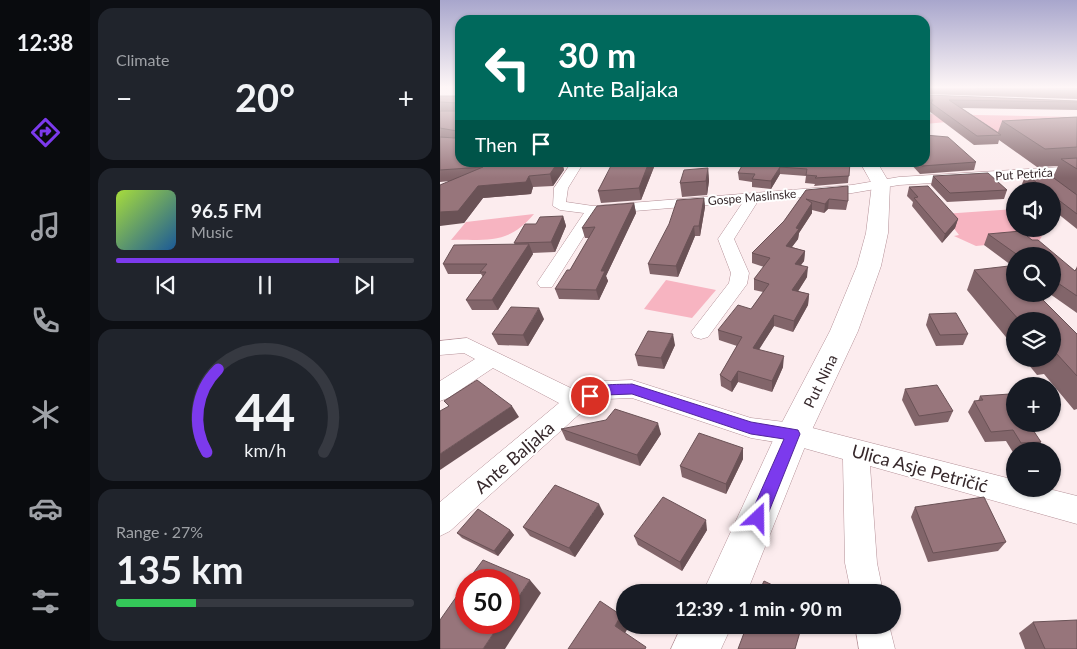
<!DOCTYPE html>
<html lang="en">
<head>
<meta charset="utf-8">
<style>
  body { margin:0; font-family:Lato,sans-serif; background:#20242c; color:#f1f3f6; height:100vh; display:flex; flex-direction:column; font-size:19px; white-space:nowrap }
  * { box-sizing:border-box; margin:0 }
  p { font-size:16px; color:#9ea1a6 }
  .icon { flex:none; width:28px; height:28px; fill:none; stroke:currentColor; stroke-width:2; stroke-linecap:round; stroke-linejoin:round }
  .map { position:relative; flex:1; overflow:hidden }
  .details { display:flex; flex-direction:column; gap:8px; padding:8px; background:#0d0f14; width:350px }
  .details>* { flex:none }
  .hud { position:absolute; left:15px; top:15px; width:475px; height:152px; border-radius:15px; box-shadow:0 1px 4px #0004; background:#00695c; color:#fff; overflow:hidden }
  .tools { position:absolute; left:566px; top:182px; display:grid; gap:10px }
  .tools a { display:grid; place-items:center; width:55px; height:55px; border-radius:50%; background:#171b24; box-shadow:0 1px 4px #0004; font-size:25px }
  .speed { position:absolute; left:15px; top:569px; display:flex; gap:10px; font-size:25px; font-weight:700; text-align:center }
  .speed>* { display:grid; place-content:center; width:65px; height:65px; border-radius:50%; background:#171b24; box-shadow:0 1px 4px #0004; line-height:1 }
  .speed .limit { border:8px solid #d22; background:#fff; color:#111 }
  .pin { position:absolute; display:grid; place-items:center; width:42px; height:42px; color:#fff; margin:-21px; border:2px solid #fff; border-radius:50%; box-shadow:0 1px 5px #0007 }
  .me { position:absolute; width:55px; margin:-28px; rotate:23deg; stroke-linejoin:round; filter:drop-shadow(0 0 4px #0008) }
  .turn { display:flex; align-items:center; gap:18px; height:105px; padding:0 20px; font-size:22px }
  .turn .icon { width:65px; height:65px; stroke-width:2.5 }
  .turn b { display:block; font-size:35px; line-height:42px }
  .then { display:flex; align-items:center; height:48px; padding:0 20px; background:#0003; gap:10px; font-size:19px }
  .big { font-size:38px; font-weight:700; line-height:1.1 }
  .details .tile { flex:1; display:flex; flex-direction:column; justify-content:center; gap:8px; min-width:0; padding:0 18px; border-radius:15px; background:#20242c }
  .details .dial { align-items:center; gap:0 }
  .dial svg { height:130px; overflow:visible; fill:none; stroke:#363941; stroke-width:7; stroke-linecap:round; text-anchor:middle }
  .dial text { fill:#f1f3f6; stroke:none }
  .song { display:flex; align-items:center; gap:15px }
  .cover { width:60px; height:60px; border-radius:8px; background:linear-gradient(135deg,hsl(80 70% 55%),hsl(210 70% 35%)) }
  .played { height:5px; border-radius:2px; background:linear-gradient(90deg,#7c3aed 75%,#363941 75%) }
  .keys { display:flex; justify-content:space-around; direction:ltr }
  .heat { display:flex; justify-content:space-between; align-items:center; font-size:28px; direction:ltr }
  .charge { height:8px; border-radius:4px; background:linear-gradient(90deg,#34c759 27%,#363941 0) }
  .trip { position:absolute; left:176px; top:584px; width:285px; height:50px; border-radius:25px; background:#171b24; box-shadow:0 1px 4px #0004; font-weight:700; line-height:50px; text-align:center }
  main { display:flex; flex:1; min-height:0 }
  .tabs { display:flex; flex-direction:column; width:90px; justify-content:space-around; align-items:center; background:#090b0e; color:#9ea1a6 }
  .tabs .icon { width:35px; height:35px }
  .tabs .on { color:#7c3aed }
  .tabs b { font-size:22px; color:#f1f3f6 }
  .map>svg:first-child { display:block }
  .green { fill:#f7b4c1 }
  .lines { fill:none; stroke-linecap:round; stroke-linejoin:round }
  .street-casing { stroke:#b59198; stroke-width:1 }
  .secondary-casing { stroke:#b59198; stroke-width:1 }
  .street { fill:#fff; fill-rule:evenodd }
  .secondary { fill:#fff; fill-rule:evenodd }
  .wall { fill:#82656a }
  .shaded-wall { fill:#6a5256 }
  .building { fill:#97757b; stroke:#6a5256 }
  .route { fill:#7c3aed; stroke:#51269a }
  .labels { text-anchor:middle; dominant-baseline:central; stroke-width:4; stroke-linejoin:round; paint-order:stroke }
  .far-street-label { font-size:12px; fill:#36282b; stroke:#fff }
  .street-label { font-size:15px; fill:#36282b; stroke:#fff }
  .near-street-label { font-size:18px; fill:#36282b; stroke:#fff }
</style>
</head>
<body>
<main>
<nav class="tabs">
<b>12:38</b>
<svg class="icon on" aria-label="directions" viewBox="0 0 24 24"><path d="M12 3l9 9-9 9-9-9zM9 14v-3h6M13 9l2 2-2 2"/></svg>
<svg class="icon" aria-label="music" viewBox="0 0 24 24"><path d="M9 18V5l10-2v13"/><circle cx="6" cy="18" r="3"/><circle cx="16" cy="16" r="3"/></svg>
<svg class="icon" aria-label="phone" viewBox="0 0 24 24"><path d="M5 4h4l2 5-3 2q2 4 5 5l2-3 5 2v4C11 20 4 13 5 4z"/></svg>
<svg class="icon" aria-label="climate" viewBox="0 0 24 24"><path d="M12 3v18M4 7l16 10M4 17L20 7"/></svg>
<svg class="icon" aria-label="car" viewBox="0 0 24 24"><path d="M5 17H2v-5l4-1 3-4h7l3 4 3 1v5h-3M9 17h6M6 11h13"/><circle cx="7" cy="17" r="2"/><circle cx="17" cy="17" r="2"/></svg>
<svg class="icon" aria-label="filters" viewBox="0 0 24 24"><path d="M4 7h16M4 17h16"/><circle cx="9" cy="7" r="2"/><circle cx="15" cy="17" r="2"/></svg>
</nav>
<section class="details">
<div class="tile"><p>Climate</p>
<div class="heat"><a>−</a><b class="big">20°</b><a>+</a></div>
</div>
<div class="tile">
<div class="song"><i class="cover"></i><div><b>96.5 FM</b><p>Music</p></div></div>
<div class="played"></div>
<div class="keys"><svg class="icon" aria-label="previous" viewBox="0 0 24 24"><path d="M18 5L8 12l10 7zM5 5v14"/></svg><svg class="icon" aria-label="pause" viewBox="0 0 24 24"><path d="M8 5v14M16 5v14"/></svg><svg class="icon" aria-label="next" viewBox="0 0 24 24"><path d="M6 5l10 7-10 7zM19 5v14"/></svg></div>
</div>
<div class="tile dial"><svg viewBox="0 0 100 80">
<path d="M14 69A42 42 0 1 1 86 69"/>
<path d="M14 69A42 42 0 0 1 21 18" stroke="#7c3aed"/>
<text x="50" y="56" font-size="32" font-weight="700">44</text>
<text x="50" y="72" font-size="11">km/h</text>
</svg></div>
<div class="tile"><p>Range · 27%</p><b class="big">135 km</b><div class="charge"></div></div>
</section>
<div class="map">
<svg width="637" height="649" viewBox="0 0 637 649">
  <rect width="100%" height="100%" fill="#fcecee"/>
  <g class="green">
    <polygon points="485,114 637,117 637,136 550,133 507,122 485,124"/>
    <polygon points="575,209 575,229 595,229 602,236 594,250 576,242 536,246 514,236 519,235 503,214"/>
    <path d="M94,214C68,245 48,239 11,240L26,222Z"/>
    <polygon points="226,280 276,290 252,318 204,309"/>
  </g>
  <g class="lines">
    <g class="street-casing">
      <g id="street">
        <polygon points="132,162 144,162 128,188 126,202 153,206 412,185 459,177 637,166 637,174 459,185 412,193 318,201 294,239 309,273 307,284 268,337 261,339 254,337 251,332 289,283 291,273 278,239 303,202 158,214 112,287 100,287 97,283 144,213 120,210 113,206 114,188"/>
        <polygon points="27,338 137,391 163,381 192,380 311,418 353,423 575,480 575,489 609,489 637,496 637,524 430,466 437,563 443,592 411,592 405,563 403,459 353,445 311,438 192,398 166,399 145,409 10,531 0,536 0,502 119,403 53,368 8,398 0,401 0,381 35,359 24,353 0,355 0,341"/>
        <polygon points="415,625 449,625 455,649 419,649"/>
      </g>
    </g>
    <g class="secondary-casing">
      <g id="secondary">
        <polygon points="420,162 437,162 450,184 448,233 441,266 418,331 370,434 307,592 263,592 336,434 390,331 417,266 426,233 432,184"/>
        <polygon points="242,625 292,625 281,649 231,649"/>
      </g>
    </g>
    <use href="#street" class="street"/>
    <use href="#secondary" class="secondary"/>
  </g>
  <g class="wall">
    <polygon points="485,88 637,88 637,99 487,94 487,95 637,101 637,110 522,108 558,132 562,121 637,117 637,194 636,194 637,195 637,229 612,209 612,191 590,191 582,184 586,174 613,177 618,166 597,167 559,140 558,144 534,145 489,111 490,108 485,108"/>
    <polygon points="0,96 20,96 20,162 122,162 124,170 113,186 93,187 91,194 43,198 24,223 10,181 0,182"/>
    <polygon points="216,162 201,200 161,203 158,191"/>
    <polygon points="304,162 410,162 408,183 374,186 375,184 365,183 366,176 340,174 331,189 312,187 312,182 299,180 298,173"/>
    <polygon points="469,162 536,162 534,170 480,174"/>
    <polygon points="268,168 269,181 267,195 242,197 240,183"/>
    <polygon points="493,176 567,190 564,199 507,202 491,185"/>
    <polygon points="469,187 518,219 515,228 502,243 472,206 473,202 467,196"/>
    <polygon points="366,190 408,201 406,210 388,209 384,213 372,210 372,213 359,233 358,239 352,247 365,251 364,261 361,265 367,277 358,291 369,294 368,305 353,332 334,326 319,349 343,367 332,392 298,382 292,392 281,386 280,375 297,346 279,340 278,330 311,309 323,292 314,290 314,279 324,267 312,263 312,253 344,221"/>
    <polygon points="264,198 265,207 260,236 255,236 238,277 210,274 208,264"/>
    <polygon points="194,203 196,213 166,276 168,281 159,300 119,299 115,289 130,270 149,238 145,238 142,228"/>
    <polygon points="123,216 126,226 115,252 92,253 93,254 58,310 32,310 26,300 43,277 41,274 8,274 3,264 75,244 74,243 96,224"/>
    <polygon points="548,234 592,240 635,271 637,266 637,313 610,294 612,294 612,256 575,256 575,268 544,245"/>
    <polygon points="534,270 637,334 637,409 634,410 604,374 597,375 584,359 612,359 612,321 575,321 575,348 527,290"/>
    <polygon points="489,314 528,334 523,345 496,346 486,325"/>
    <polygon points="104,319 88,346 58,345 52,334"/>
    <polygon points="235,345 224,369 198,366 195,355"/>
    <polygon points="465,389 513,411 508,422 475,426 462,400"/>
    <polygon points="540,396 601,442 594,451 575,451 575,453 574,454 566,441 545,442 528,412 534,401 538,401"/>
    <polygon points="121,429 221,434 200,466 126,440"/>
    <polygon points="303,448 303,459 286,494 242,477 240,466"/>
    <polygon points="475,507 566,542 558,551 488,562 471,517"/>
    <polygon points="164,514 135,557 90,536 83,527"/>
    <polygon points="70,530 74,535 58,556 22,538 17,533"/>
    <polygon points="267,530 242,571 198,545 194,536"/>
    <polygon points="593,622 637,649 585,649 579,633"/>
  </g>
  <g class="shaded-wall">
    <polygon points="118,162 122,162 124,170 113,186 110,174"/>
    <polygon points="209,162 216,162 201,200 199,188"/>
    <polygon points="340,167 340,174 331,189 331,181"/>
    <polygon points="268,168 269,181 267,195 266,181"/>
    <polygon points="89,176 93,187 91,194 43,198 24,223 0,226 0,212 38,186"/>
    <polygon points="264,198 265,207 260,236 259,226"/>
    <polygon points="389,199 388,209 384,213 385,204"/>
    <polygon points="194,203 196,213 166,276 168,281 159,300 156,290 161,271"/>
    <polygon points="372,203 372,213 359,233 358,239 345,256 346,246 356,228"/>
    <polygon points="123,216 126,226 115,252 111,242"/>
    <polygon points="518,219 515,228 502,243 505,234"/>
    <polygon points="254,226 255,236 238,277 236,266"/>
    <polygon points="89,244 93,254 58,310 52,300"/>
    <polygon points="365,251 364,261 354,274 355,264"/>
    <polygon points="368,267 367,277 352,301 352,290"/>
    <polygon points="369,294 368,305 353,332 354,321"/>
    <polygon points="99,308 104,319 88,346 83,335"/>
    <polygon points="334,315 334,326 313,359 313,348"/>
    <polygon points="233,334 235,345 224,369 221,358"/>
    <polygon points="344,356 343,367 332,392 332,381"/>
    <polygon points="298,371 298,382 292,392 291,382"/>
    <polygon points="72,406 79,417 0,470 0,454"/>
    <polygon points="218,423 221,434 200,466 197,455"/>
    <polygon points="303,448 303,459 286,494 286,484"/>
    <polygon points="159,504 164,514 135,557 129,548"/>
    <polygon points="266,520 267,530 242,571 240,562"/>
    <polygon points="70,530 74,535 58,556 54,551"/>
    <polygon points="90,580 101,593 65,649 43,649 61,622 69,622 69,611"/>
    <polygon points="181,615 185,621 185,625 188,625 189,626 183,637 175,626"/>
  </g>
  <g class="building">
    <polygon points="485,88 486,88 487,95 637,101 637,102 509,100 561,135 537,136 491,103 493,100 485,100"/>
    <polygon points="535,88 637,88 637,91"/>
    <polygon points="0,96 20,96 20,162 118,162 110,174 89,176 86,182 38,186 18,211 0,212 0,185 43,167 0,170 0,137 15,138 17,131 0,128 0,111 16,111 18,103 0,102"/>
    <polygon points="637,117 637,147 605,149 562,121"/>
    <polygon points="485,135 508,137 536,162 482,166 479,162 485,162"/>
    <polygon points="637,158 637,169 621,159"/>
    <polygon points="173,162 209,162 199,188 158,191"/>
    <polygon points="304,162 410,162 409,176 375,178 377,176 366,175 367,169 340,167 331,181 312,179 315,174 298,173"/>
    <polygon points="268,168 266,181 240,183 244,170"/>
    <polygon points="548,173 567,190 510,193 493,176"/>
    <polygon points="607,173 637,195 637,214 612,195 612,191 607,191 586,174"/>
    <polygon points="408,186 408,201 389,199 385,204 366,199 372,203 356,228 359,229 346,246 365,251 355,264 368,267 352,290 369,294 354,321 334,315 313,348 344,356 332,381 298,371 291,382 280,375 302,337 278,330 298,305 311,309 329,284 314,279 330,258 312,253 344,221 366,190"/>
    <polygon points="488,186 518,219 505,234 474,198 478,197 469,187"/>
    <polygon points="264,198 259,226 254,226 236,266 208,264 229,224 237,200"/>
    <polygon points="194,203 161,271 165,271 156,290 115,289 127,270 130,270 155,227 142,228 157,206"/>
    <polygon points="123,216 111,242 74,243 85,224 96,224 100,217"/>
    <polygon points="581,231 592,240 598,240 635,271 637,268 637,296 612,279 612,256 579,256 548,234"/>
    <polygon points="89,244 52,300 26,300 46,272 40,272 47,264 3,264 14,245"/>
    <polygon points="569,266 575,272 575,294 597,294 637,334 637,376 616,353 612,354 612,321 580,321 534,270"/>
    <polygon points="71,307 99,308 83,335 52,334"/>
    <polygon points="516,313 528,334 500,335 489,314"/>
    <polygon points="208,331 233,334 221,358 195,355"/>
    <polygon points="37,380 72,406 0,454 0,411 9,406 4,401"/>
    <polygon points="497,385 513,411 479,416 465,389"/>
    <polygon points="570,394 575,401 575,424 589,424 601,442 581,443 573,430 551,432 534,401 543,400 540,396"/>
    <polygon points="175,409 218,423 197,455 121,429 166,420"/>
    <polygon points="259,433 303,448 286,484 240,466"/>
    <polygon points="115,485 159,504 129,548 83,527"/>
    <polygon points="223,497 266,520 240,562 194,536"/>
    <polygon points="544,497 566,542 493,553 475,507"/>
    <polygon points="38,509 70,530 54,551 17,533"/>
    <polygon points="43,560 90,580 69,611 69,580 28,580"/>
    <polygon points="324,581 347,592 319,592"/>
    <polygon points="26,583 26,622 61,622 43,649 1,649 0,648 0,620"/>
    <polygon points="160,601 181,615 175,626 206,647 205,649 128,649"/>
    <polygon points="637,620 637,649 605,649 593,622"/>
    <polygon points="307,625 362,625 355,649 298,649"/>
  </g>
  <linearGradient id="sky" x2="0" y2="1"><stop stop-color="#a8a6cc"/><stop offset="0.49" stop-color="#fef6f7"/><stop offset="1" stop-color="#fef6f7" stop-opacity="0"/></linearGradient>
  <rect width="637" height="178" fill="url(#sky)"/>
  <path class="route" d="M192,384L311,422L358,430L360,434L324,524L318,526L312,524L309,518L344,439L311,434L192,394L165,395L150,402L144,396C152,382 178,385 192,384Z"/>
  <g class="labels">
    <g class="far-street-label">
      <text transform="translate(584 174) rotate(-4)">Put Petrića</text>
      <text transform="translate(312 197) rotate(-5)">Gospe Maslinske</text>
    </g>
    <g class="street-label">
      <text transform="translate(380 381) rotate(-64)">Put Nina</text>
    </g>
    <g class="near-street-label">
      <text transform="translate(74 457) rotate(-41)">Ante Baljaka</text>
      <text transform="translate(480 468) rotate(15)">Ulica Asje Petričić</text>
    </g>
  </g>
</svg>
<div class="tools">
<a><svg class="icon" aria-label="sound" viewBox="0 0 24 24"><path d="M4 9h4l5-4v14l-5-4H4zM17 9q2 3 0 6"/></svg></a>
<a><svg class="icon" aria-label="search" viewBox="0 0 24 24"><circle cx="10" cy="10" r="6"/><path d="M15 15l6 6"/></svg></a>
<a><svg class="icon" aria-label="layers" viewBox="0 0 24 24"><path d="M12 4l9 5-9 5-9-5zM3 14l9 5 9-5"/></svg></a>
<a>+</a>
<a>−</a>
</div>
<div class="speed"><div class="limit">50</div></div>
<div class="pin" style="left:150px;top:396px;background:#d93025"><svg class="icon" aria-label="arrive" viewBox="0 0 24 24"><path d="M6 21V4h12l-3 4 3 4H6"/></svg></div>
<svg class="me" style="left:318px;top:518px" viewBox="-20 -20 40 40"><path d="M0-17L14 15 0 8-14 15z" fill="#7c3aed" stroke="#fff" stroke-width="4"/></svg>
<div class="trip">12:39 · 1 min · 90 m</div>
<div class="hud">
<div class="turn"><svg class="icon" aria-label="left" viewBox="0 0 24 24"><path d="M17 20v-9H6M10 6l-5 5 5 5"/></svg><div><b>30 m</b>Ante Baljaka</div></div>
<div class="then">Then<svg class="icon" aria-label="arrive" viewBox="0 0 24 24"><path d="M6 21V4h12l-3 4 3 4H6"/></svg></div>
</div>
</div>
</main>
</body>
</html>
